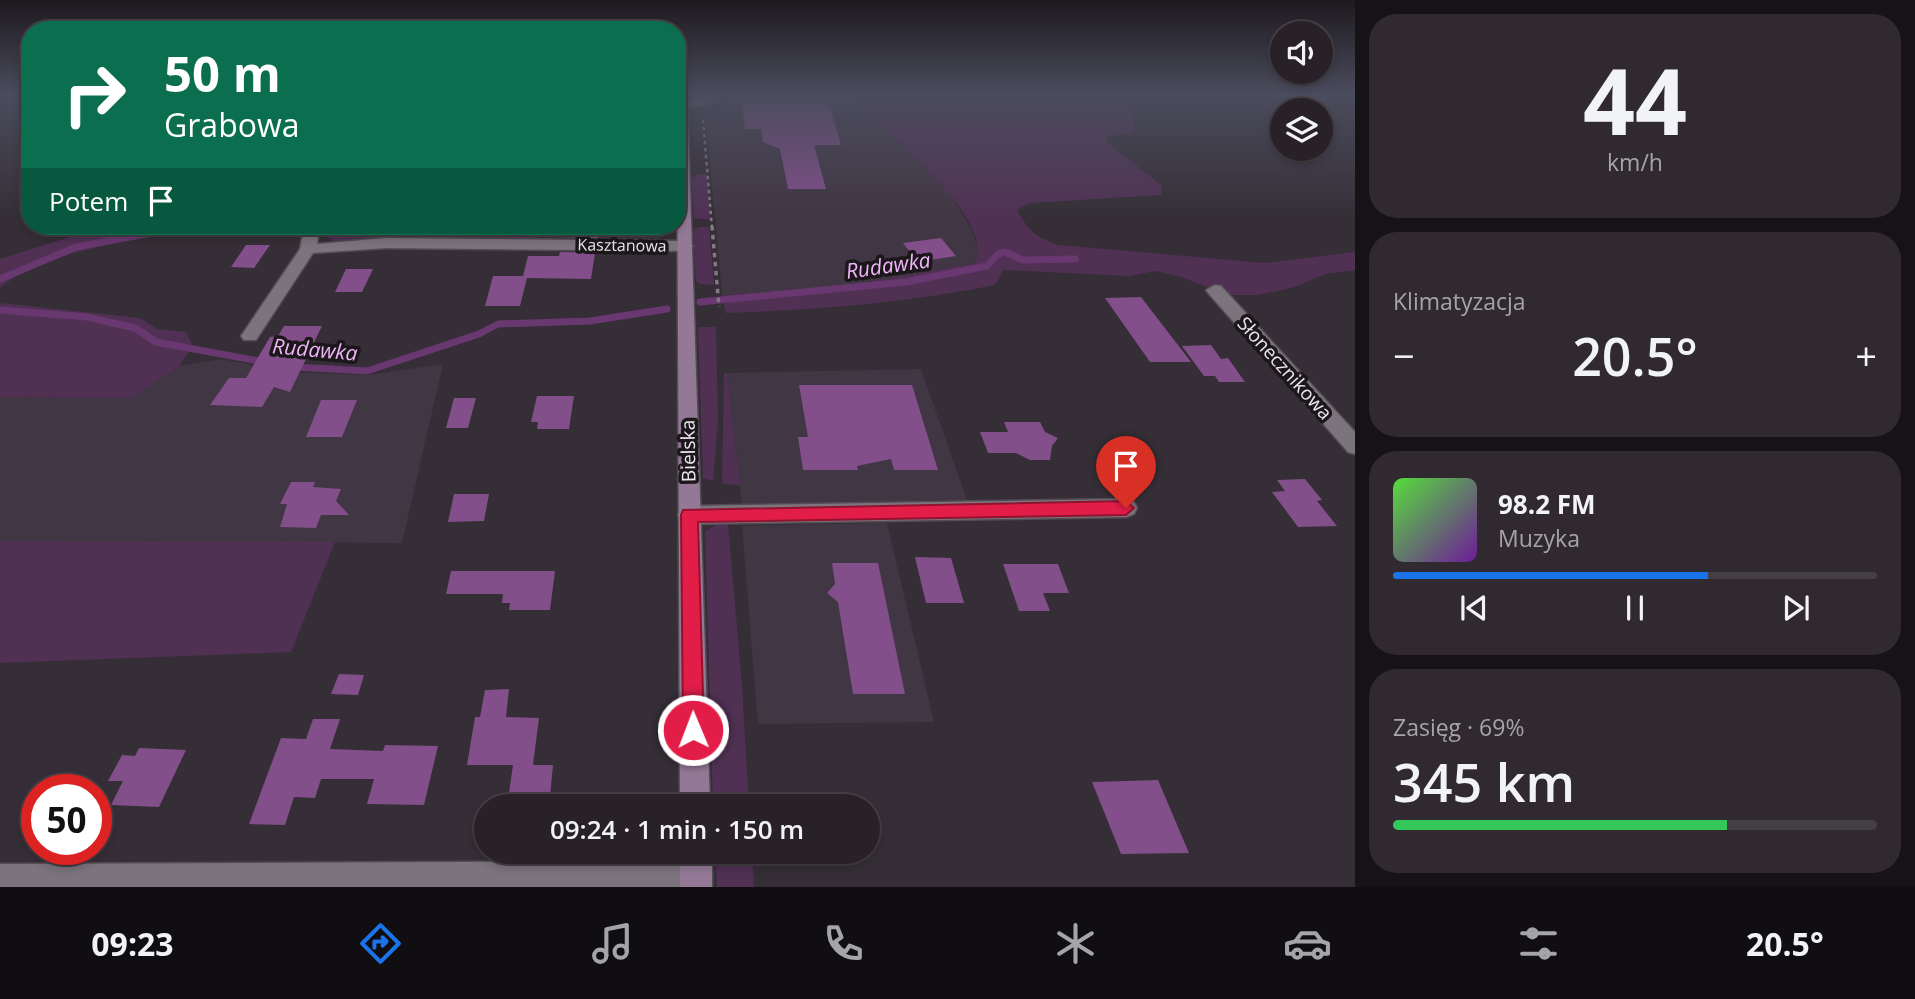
<!DOCTYPE html>
<html lang="pl">
<head>
<meta charset="utf-8">
<style>
  body { margin:0; font-family:"Open Sans",sans-serif; background:#302a30; color:#f1f3f6; height:100vh; display:flex; flex-direction:column; font-size:26px; white-space:nowrap }
  * { box-sizing:border-box; margin:0 }
  p { font-size:23px; color:#a5a4a8 }
  .icon { flex:none; width:38px; height:38px; fill:none; stroke:currentColor; stroke-width:2; stroke-linecap:round; stroke-linejoin:round }
  .map { position:relative; flex:1; overflow:hidden }
  .drawer { display:flex; flex-direction:column; gap:14px; padding:14px; background:#161316; width:560px }
  .drawer>* { flex:none }
  .hud { position:absolute; left:21px; top:21px; width:665px; height:214px; border-radius:28px; box-shadow:0 4px 10px #0003,0 0 0 2px #443f45; background:#0b6e4f; color:#fff; overflow:hidden }
  .buttons { position:absolute; left:1270px; top:21px; display:grid; gap:14px }
  .buttons a { display:grid; place-items:center; width:63px; height:63px; border-radius:50%; background:#282228; box-shadow:0 4px 10px #0003,0 0 0 2px #443f45; font-size:35px }
  .speed { position:absolute; left:21px; top:774px; display:flex; gap:14px; font-size:35px; font-weight:700; text-align:center }
  .speed>* { display:grid; place-content:center; width:91px; height:91px; border-radius:50%; background:#282228; box-shadow:0 4px 10px #0003,0 0 0 2px #443f45; line-height:1 }
  .speed .limit { border:10px solid #d22; background:#fff; color:#111 }
  .pin { position:absolute; display:grid; place-items:center; width:60px; height:60px; color:#fff; margin:-72px -30px; border-radius:50% 50% 50% 0; rotate:-45deg; box-shadow:0 0 7px #0007 }
  .pin .icon { rotate:45deg }
  .me { position:absolute; width:77px; margin:-38px; rotate:359deg; stroke-linejoin:round; filter:drop-shadow(0 0 5px #0008) }
  .turn { display:flex; align-items:center; gap:24px; height:147px; padding:0 28px; font-size:32px }
  .turn .icon { width:91px; height:91px; stroke-width:2.5 }
  .turn b { display:block; font-size:49px; line-height:60px }
  .then { display:flex; align-items:center; height:66px; padding:0 28px; background:#0003; gap:14px; font-size:26px }
  .big { font-size:52px; font-weight:600; line-height:1.1 }
  .drawer .tile { flex:1; display:flex; flex-direction:column; justify-content:center; gap:10px; min-width:0; padding:0 24px; border-radius:28px; background:#302a30 }
  .drawer .dial { align-items:center; gap:0 }
  .dial b { font-size:91px; line-height:1 }
  .song { display:flex; align-items:center; gap:21px }
  .cover { width:84px; height:84px; border-radius:10px; background:linear-gradient(135deg,hsl(110 70% 55%),hsl(280 70% 35%)) }
  .played { height:7px; border-radius:4px; background:linear-gradient(90deg,#1a73e8 65%,#443f45 65%) }
  .keys { display:flex; justify-content:space-around; direction:ltr }
  .heat { display:flex; justify-content:space-between; align-items:center; font-size:38px; direction:ltr }
  .charge { height:10px; border-radius:5px; background:linear-gradient(90deg,#34c759 69%,#443f45 0) }
  .trip { position:absolute; left:474px; top:794px; width:406px; height:70px; border-radius:35px; background:#282228; box-shadow:0 4px 10px #0003,0 0 0 2px #443f45; font-weight:600; line-height:70px; text-align:center }
  .tabs { display:flex; height:112px; justify-content:space-around; align-items:center; background:#100e10; color:#a5a4a8 }
  .tabs .icon { width:49px; height:49px }
  .tabs .current { color:#1a73e8 }
  .tabs b { font-size:32px; color:#f1f3f6 }
  main { display:flex; flex:1; min-height:0 }
  .map>svg:first-child { display:block }
  .built { fill:#413643 }
  .green { fill:#503154 }
  .lines { fill:none; stroke-linecap:round; stroke-linejoin:round }
  .stream-far1 { stroke:#6a3871; stroke-width:5 }
  .stream { stroke:#6a3871; stroke-width:7 }
  .building { fill:#824f8a }
  .lane-casing { stroke:#534c54; stroke-width:4 }
  .street-casing { stroke:#534c54; stroke-width:3 }
  .secondary-casing { stroke:#534c54; stroke-width:3 }
  .path-far1 { stroke:#7f7980; stroke-width:2.5; stroke-dasharray:3.5 3.5; stroke-linecap:butt }
  .path { stroke:#7f7980; stroke-width:3.5; stroke-dasharray:4.5 4.5; stroke-linecap:butt }
  .lane { fill:#7c747d; fill-rule:evenodd }
  .street { fill:#7c747d; fill-rule:evenodd }
  .secondary { fill:#937996; fill-rule:evenodd }
  .route { fill:#e11d48; stroke:#92132f; stroke-width:2 }
  .labels { text-anchor:middle; dominant-baseline:central; stroke-width:7; stroke-linejoin:round; paint-order:stroke }
  .far-street-label { font-size:16px; fill:#ece7ec; stroke:#1b171b }
  .street-label { font-size:19px; fill:#ece7ec; stroke:#1b171b }
  .water-label { font-size:21px; font-style:italic; fill:#f0b6f9; stroke:#1b171b }
</style>
</head>
<body>
<main>
<div class="map">
<svg width="1355" height="887" viewBox="0 0 1355 887">
  <rect width="100%" height="100%" fill="#352e36"/>
  <g class="built">
    <polygon points="725,95 812,95 813,99 854,100 860,104 946,187 972,230 979,254 975,263 841,287 722,295 705,109 726,109"/>
    <polygon points="545,226 663,226 664,236 655,241 543,241"/>
    <polygon points="221,359 289,372 368,375 443,364 402,543 0,541 0,397 132,398 179,366"/>
    <polygon points="921,369 967,500 742,504 727,373"/>
    <polygon points="887,523 934,722 758,724 742,526"/>
  </g>
  <g class="green">
    <path d="M852,95H1097L1132,111L1134,132L1106,137L1107,142L1162,186L1161,195L1030,203L1017,210C1028,231 1037,238 1059,245L1265,263L1355,252V270L1325,274L1295,287L1258,295H1226L1182,277L1155,271L1129,276L1003,270L995,285C905,303 817,310 726,313L722,295L841,287L975,263C995,219 897,144 870,114C864,108 855,102 852,95Z"/>
    <polygon points="697,174 707,174 710,220 694,218 691,179"/>
    <path d="M136,226H229C166,235 47,246 0,288V259L70,237Z"/>
    <polygon points="319,226 553,226 553,228 538,238 524,241 339,243 320,234"/>
    <polygon points="700,227 709,227 714,285 700,284 696,281 693,233 694,229"/>
    <polygon points="0,303 140,318 157,329 186,332 193,346 179,366 132,398 0,397"/>
    <polygon points="698,327 716,327 718,421 713,481 703,478"/>
    <polygon points="724,373 727,373 740,485 722,484"/>
    <polygon points="728,524 742,686 749,807 713,807 705,531 716,525"/>
    <polygon points="0,541 335,542 291,652 0,663"/>
    <polygon points="715,852 752,852 754,887 717,887"/>
  </g>
  <g class="lines">
    <polyline class="stream-far1" points="178,228 189,226"/>
    <g class="stream">
      <polyline points="0,279 76,247 188,226"/>
      <polyline points="700,302 906,282 987,266 998,254 1005,252 1023,260 1075,259"/>
      <polyline points="0,310 87,317 135,328 156,342 264,362"/>
      <polyline points="294,367 367,371 479,334 498,324 590,321 667,309"/>
    </g>
  </g>
  <g class="building">
    <polygon points="742,104 824,104 830,107 841,145 814,145 826,189 788,189 780,149 763,142 761,129 745,129"/>
    <polygon points="566,226 600,226 598,238 563,237"/>
    <polygon points="941,238 956,256 918,262 903,243"/>
    <polygon points="246,245 270,245 254,268 231,267"/>
    <polygon points="560,252 595,253 591,279 527,278 520,306 485,306 493,276 523,276 528,256 559,256"/>
    <polygon points="346,269 373,269 362,292 335,292"/>
    <polygon points="1141,297 1191,362 1150,362 1105,298"/>
    <polygon points="284,326 322,326 290,392 274,387 262,407 210,405 229,378 246,378 270,337 278,336"/>
    <polygon points="1211,345 1221,359 1228,358 1245,382 1219,382 1215,376 1204,376 1182,346"/>
    <polygon points="799,385 912,385 938,470 894,470 891,459 857,466 858,470 803,470 798,437 808,437"/>
    <polygon points="537,396 574,396 569,429 537,429 538,422 531,422"/>
    <polygon points="454,398 476,398 468,428 446,428"/>
    <polygon points="321,400 357,400 342,437 306,437"/>
    <polygon points="1004,422 1040,422 1045,432 1058,438 1052,446 1050,460 1030,460 1016,453 988,453 980,432 1008,432"/>
    <polygon points="1305,479 1322,500 1317,501 1337,526 1298,527 1272,492 1285,491 1277,480"/>
    <polygon points="291,482 315,482 313,487 341,489 336,501 349,515 321,515 316,528 280,527 287,504 280,504"/>
    <polygon points="454,494 489,494 484,521 448,522"/>
    <polygon points="915,557 951,558 964,603 926,603"/>
    <polygon points="832,563 878,563 905,694 853,694 838,602 827,593 835,584"/>
    <polygon points="1003,564 1058,564 1069,593 1043,593 1050,611 1019,611"/>
    <polygon points="451,571 555,571 550,610 509,610 510,603 502,603 503,594 446,594"/>
    <polygon points="339,674 364,675 358,695 331,694"/>
    <polygon points="509,689 506,717 539,718 533,765 553,765 549,807 507,807 513,765 467,765 475,717 480,717 485,690"/>
    <polygon points="313,719 340,719 330,749 383,751 385,745 438,746 424,805 367,804 374,779 321,779 315,798 294,797 285,825 249,824 281,738 306,739"/>
    <polygon points="139,748 186,750 159,807 111,805 123,781 108,781 122,755 135,756"/>
    <polygon points="1158,780 1189,853 1121,854 1092,782"/>
  </g>
  <g class="lines">
    <g class="lane-casing">
      <polygon id="lane" points="704,95 711,95 712,103 681,108 677,106 705,100"/>
    </g>
    <g class="street-casing">
      <g id="street">
        <polygon points="310,233 318,238 317,244 386,238 685,241 693,246 685,251 386,248 313,253 256,340 244,340 241,336 300,249 302,238"/>
        <polygon points="1215,285 1221,286 1355,432 1355,454 1348,452 1209,294 1206,290"/>
        <polygon points="1126,499 1134,502 1137,508 1134,514 1126,517 689,524 681,522 678,515 681,508 689,506"/>
        <polygon points="696,861 707,866 712,877 708,887 0,887 0,864"/>
      </g>
    </g>
    <g class="secondary-casing">
      <g id="secondary">
        <polygon points="677,95 687,95 710,807 680,807"/>
        <rect x="680" y="852" width="32" height="35"/>
      </g>
    </g>
    <polyline class="path-far1" points="703,120 712,228"/>
    <polyline class="path" points="712,226 719,307"/>
    <use href="#lane" class="lane"/>
    <use href="#street" class="street"/>
    <use href="#secondary" class="secondary"/>
  </g>
  <linearGradient id="sky" x2="0" y2="1"><stop stop-color="#1d191e"/><stop offset="0.43" stop-color="#4b4c5d"/><stop offset="1" stop-color="#4b4c5d" stop-opacity="0"/></linearGradient>
  <rect width="1355" height="219" fill="url(#sky)"/>
  <polygon class="route" points="1126,501 1134,508 1126,515 698,522 704,730 701,738 693,741 686,738 683,730 681,515 683,510"/>
  <g class="labels">
    <g class="far-street-label">
      <text transform="translate(622 245) rotate(1)">Kasztanowa</text>
    </g>
    <g class="street-label">
      <text transform="translate(1285 368) rotate(48)">Słonecznikowa</text>
      <text transform="translate(688 451) rotate(-91)">Bielska</text>
    </g>
    <g class="water-label">
      <text transform="translate(888 265) rotate(-8)">Rudawka</text>
      <text transform="translate(315 349) rotate(5)">Rudawka</text>
    </g>
  </g>
</svg>
<div class="buttons">
<a><svg class="icon" aria-label="sound" viewBox="0 0 24 24"><path d="M4 9h4l5-4v14l-5-4H4zM17 9q2 3 0 6"/></svg></a>
<a><svg class="icon" aria-label="layers" viewBox="0 0 24 24"><path d="M12 4l9 5-9 5-9-5zM3 14l9 5 9-5"/></svg></a>
</div>
<div class="speed"><div class="limit">50</div></div>
<div class="pin" style="left:1126px;top:508px;background:#d93025"><svg class="icon" aria-label="arrive" viewBox="0 0 24 24"><path d="M6 21V4h12l-3 4 3 4H6"/></svg></div>
<svg class="me" style="left:693px;top:730px" viewBox="-20 -20 40 40"><circle r="17" fill="#e11d48" stroke="#fff" stroke-width="3"/><path d="M0-11L8 9 0 5-8 9z" fill="#fff"/></svg>
<div class="trip">09:24 · 1 min · 150 m</div>
<div class="hud">
<div class="turn"><svg class="icon" aria-label="right" viewBox="0 0 24 24"><path d="M7 20v-9h11M14 6l5 5-5 5"/></svg><div><b>50 m</b>Grabowa</div></div>
<div class="then">Potem<svg class="icon" aria-label="arrive" viewBox="0 0 24 24"><path d="M6 21V4h12l-3 4 3 4H6"/></svg></div>
</div>
</div>
<section class="drawer">
<div class="tile dial"><b>44</b><p>km/h</p></div>
<div class="tile"><p>Klimatyzacja</p>
<div class="heat"><a>−</a><b class="big">20.5°</b><a>+</a></div>
</div>
<div class="tile">
<div class="song"><i class="cover"></i><div><b>98.2 FM</b><p>Muzyka</p></div></div>
<div class="played"></div>
<div class="keys"><svg class="icon" aria-label="previous" viewBox="0 0 24 24"><path d="M18 5L8 12l10 7zM5 5v14"/></svg><svg class="icon" aria-label="pause" viewBox="0 0 24 24"><path d="M8 5v14M16 5v14"/></svg><svg class="icon" aria-label="next" viewBox="0 0 24 24"><path d="M6 5l10 7-10 7zM19 5v14"/></svg></div>
</div>
<div class="tile"><p>Zasięg · 69%</p><b class="big">345 km</b><div class="charge"></div></div>
</section>
</main>
<nav class="tabs">
<b>09:23</b>
<svg class="icon current" aria-label="directions" viewBox="0 0 24 24"><path d="M12 3l9 9-9 9-9-9zM9 14v-3h6M13 9l2 2-2 2"/></svg>
<svg class="icon" aria-label="music" viewBox="0 0 24 24"><path d="M9 18V5l10-2v13"/><circle cx="6" cy="18" r="3"/><circle cx="16" cy="16" r="3"/></svg>
<svg class="icon" aria-label="phone" viewBox="0 0 24 24"><path d="M5 4h4l2 5-3 2q2 4 5 5l2-3 5 2v4C11 20 4 13 5 4z"/></svg>
<svg class="icon" aria-label="climate" viewBox="0 0 24 24"><path d="M12 3v18M4 7l16 10M4 17L20 7"/></svg>
<svg class="icon" aria-label="car" viewBox="0 0 24 24"><path d="M5 17H2v-5l4-1 3-4h7l3 4 3 1v5h-3M9 17h6M6 11h13"/><circle cx="7" cy="17" r="2"/><circle cx="17" cy="17" r="2"/></svg>
<svg class="icon" aria-label="filters" viewBox="0 0 24 24"><path d="M4 7h16M4 17h16"/><circle cx="9" cy="7" r="2"/><circle cx="15" cy="17" r="2"/></svg>
<b>20.5°</b>
</nav>
</body>
</html>
